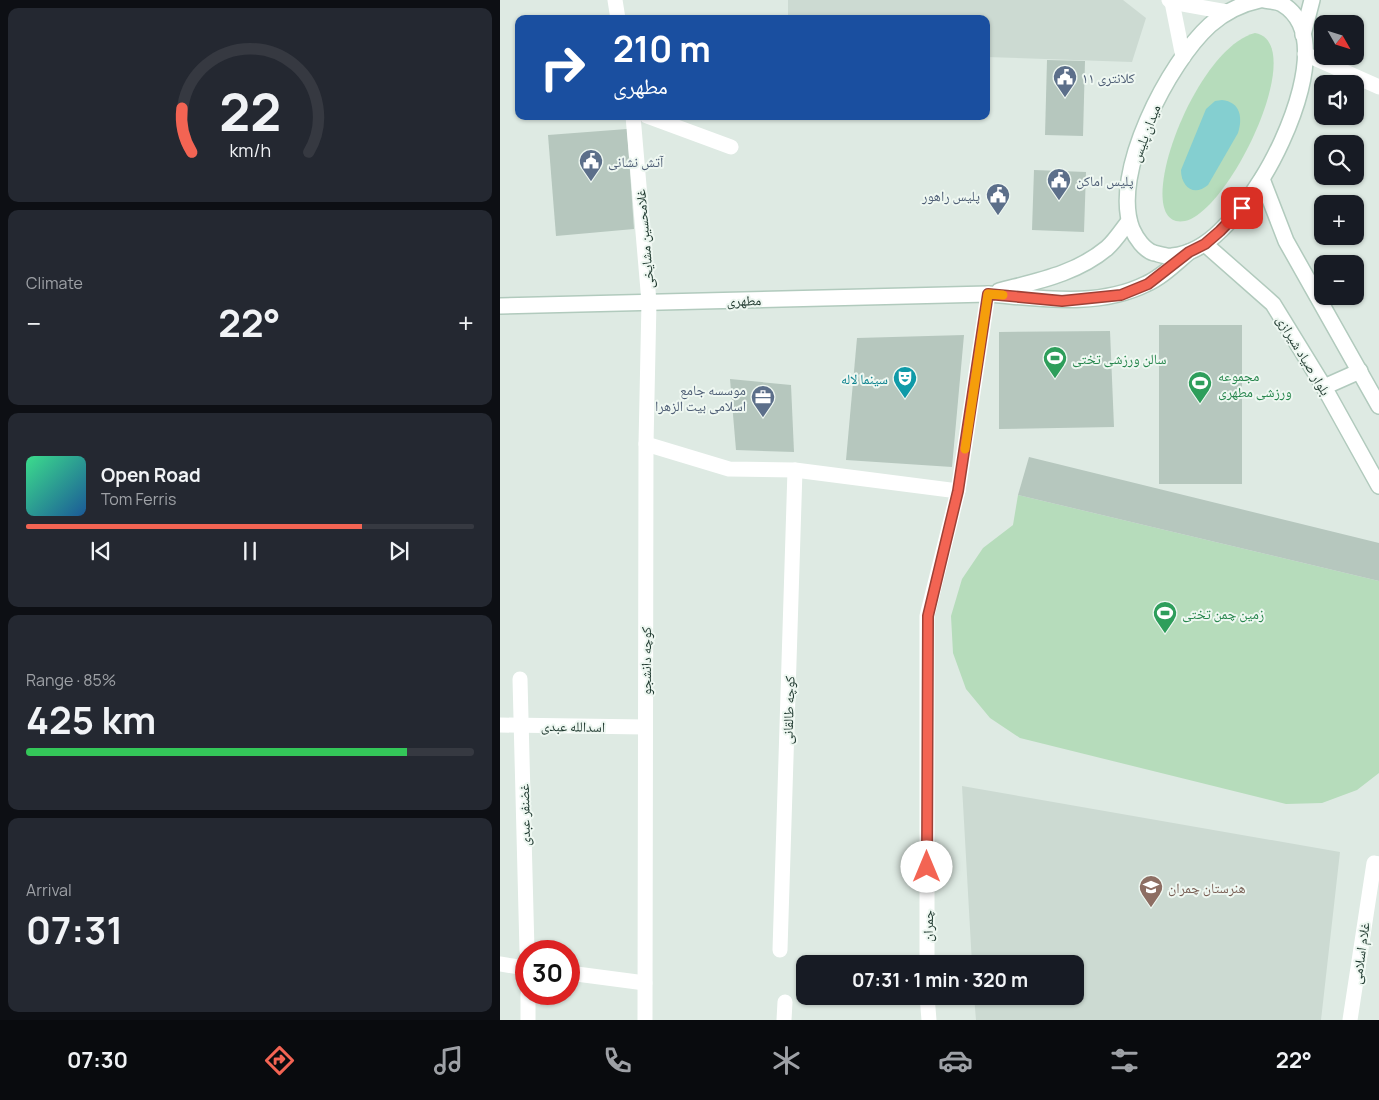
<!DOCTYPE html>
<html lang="en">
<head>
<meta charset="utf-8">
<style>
  body { margin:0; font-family:Manrope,"Noto Naskh Arabic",sans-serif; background:#242831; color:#f1f3f6; height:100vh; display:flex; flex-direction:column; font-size:19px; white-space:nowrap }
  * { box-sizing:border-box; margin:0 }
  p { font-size:16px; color:#9ea1a6 }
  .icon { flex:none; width:28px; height:28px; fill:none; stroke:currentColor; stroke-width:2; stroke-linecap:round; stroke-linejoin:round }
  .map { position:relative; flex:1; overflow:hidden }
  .drawer { display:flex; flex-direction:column; gap:8px; padding:8px; background:#0d0f14; width:500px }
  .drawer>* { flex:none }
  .hud { position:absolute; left:15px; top:15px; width:475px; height:105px; border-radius:10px; box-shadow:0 1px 4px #0004; background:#1a4fa0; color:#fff; overflow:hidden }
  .needle { width:32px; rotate:129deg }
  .tools { position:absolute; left:814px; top:15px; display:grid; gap:10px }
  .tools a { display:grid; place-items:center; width:50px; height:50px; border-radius:10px; background:#171b24; box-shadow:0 1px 4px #0004; font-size:25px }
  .speed { position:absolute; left:15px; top:940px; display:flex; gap:10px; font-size:25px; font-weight:700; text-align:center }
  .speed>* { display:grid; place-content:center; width:65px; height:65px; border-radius:50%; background:#171b24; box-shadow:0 1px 4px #0004; line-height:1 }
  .speed .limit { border:8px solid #d22; background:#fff; color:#111 }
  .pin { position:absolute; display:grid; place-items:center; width:42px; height:42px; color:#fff; margin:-21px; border-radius:10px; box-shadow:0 2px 8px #0006 }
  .me { position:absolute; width:55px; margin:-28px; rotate:0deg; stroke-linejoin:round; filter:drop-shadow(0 0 4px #0008) }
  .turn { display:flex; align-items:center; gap:18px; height:105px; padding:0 15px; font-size:22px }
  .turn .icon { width:65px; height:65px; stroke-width:2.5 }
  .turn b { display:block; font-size:35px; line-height:42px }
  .big { font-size:38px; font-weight:700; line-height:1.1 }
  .drawer .tile { flex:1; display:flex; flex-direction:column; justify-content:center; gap:8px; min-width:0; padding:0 18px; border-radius:10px; background:#242831 }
  .drawer .dial { align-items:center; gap:0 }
  .dial svg { height:130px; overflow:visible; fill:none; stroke:#363941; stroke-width:7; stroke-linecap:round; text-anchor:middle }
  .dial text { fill:#f1f3f6; stroke:none }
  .song { display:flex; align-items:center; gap:15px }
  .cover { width:60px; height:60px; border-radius:8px; background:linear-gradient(135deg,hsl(150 70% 55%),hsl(210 70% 35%)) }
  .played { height:5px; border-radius:2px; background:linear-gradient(90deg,#f36453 75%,#363941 75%) }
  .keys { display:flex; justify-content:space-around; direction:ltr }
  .heat { display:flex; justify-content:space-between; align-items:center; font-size:28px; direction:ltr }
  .charge { height:8px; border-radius:4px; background:linear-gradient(90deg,#34c759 85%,#363941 0) }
  .trip { position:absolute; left:296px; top:955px; width:288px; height:50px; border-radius:10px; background:#171b24; box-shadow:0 1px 4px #0004; font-weight:700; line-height:50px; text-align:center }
  .dock { display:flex; height:80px; justify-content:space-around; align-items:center; background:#090b0e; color:#9ea1a6 }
  .dock .icon { width:35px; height:35px }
  .dock .current { color:#f36453 }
  .dock b { font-size:22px; color:#f1f3f6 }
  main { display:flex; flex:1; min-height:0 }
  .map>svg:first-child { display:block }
  .built { fill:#ccdad2 }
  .green { fill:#b6dcbb }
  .water { fill:#84cfd0 }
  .building { fill:#b6c7be }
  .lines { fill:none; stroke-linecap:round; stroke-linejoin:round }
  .secondary-casing { stroke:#b1cabd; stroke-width:18 }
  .minor { stroke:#fff; stroke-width:15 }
  .tertiary { stroke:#fff; stroke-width:15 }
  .secondary { stroke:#fff; stroke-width:15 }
  .route-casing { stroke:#9e4136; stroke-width:12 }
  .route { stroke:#f36453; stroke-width:9 }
  .slow { stroke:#f59e0b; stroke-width:9 }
  .labels { text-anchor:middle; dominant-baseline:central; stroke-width:4; stroke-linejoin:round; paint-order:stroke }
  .service-label { font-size:14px; fill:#4e5e75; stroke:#eef7f1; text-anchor:start }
  .street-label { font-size:14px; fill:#1f392f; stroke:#eef7f1 }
  .leisure-label { font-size:14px; fill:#27864d; stroke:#eef7f1; text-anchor:start }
  .culture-label { font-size:14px; fill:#0d838f; stroke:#eef7f1; text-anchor:end }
  .education-label { font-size:14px; fill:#785e54; stroke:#eef7f1; text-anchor:start }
</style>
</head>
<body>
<main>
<section class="drawer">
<div class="tile dial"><svg viewBox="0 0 100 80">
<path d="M14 69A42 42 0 1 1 86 69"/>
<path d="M14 69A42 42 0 0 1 8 42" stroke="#f36453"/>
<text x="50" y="56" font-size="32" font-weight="700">22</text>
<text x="50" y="72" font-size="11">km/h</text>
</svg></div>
<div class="tile"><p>Climate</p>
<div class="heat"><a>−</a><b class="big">22°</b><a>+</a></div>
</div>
<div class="tile">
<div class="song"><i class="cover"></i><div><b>Open Road</b><p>Tom Ferris</p></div></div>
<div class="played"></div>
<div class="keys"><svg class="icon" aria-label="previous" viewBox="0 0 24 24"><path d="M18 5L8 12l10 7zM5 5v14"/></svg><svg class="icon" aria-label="pause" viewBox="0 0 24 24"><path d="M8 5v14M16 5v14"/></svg><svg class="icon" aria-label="next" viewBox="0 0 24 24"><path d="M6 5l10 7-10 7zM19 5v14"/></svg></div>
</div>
<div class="tile"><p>Range · 85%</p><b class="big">425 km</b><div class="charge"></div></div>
<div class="tile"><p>Arrival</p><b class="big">07:31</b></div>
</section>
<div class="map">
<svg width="879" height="1020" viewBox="0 0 879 1020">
  <rect width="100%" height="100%" fill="#deeae3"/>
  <g class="built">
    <polygon points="288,0 623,0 646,18 632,62 486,57 486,19 288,19"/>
    <polygon points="462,786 840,852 821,1020 476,1020 474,996 575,996 575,964 472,964"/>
  </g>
  <g class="green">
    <path d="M755,33C810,43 730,211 685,221C627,232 692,49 755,33Z"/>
    <polygon points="518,495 879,581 879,773 857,790 822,803 786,804 520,738 490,718 466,689 453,653 451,616 462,579 483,548 513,525"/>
  </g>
  <path class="water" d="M722,100C740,102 743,117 738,133L708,185C694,197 681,187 681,170L706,109L715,101Z"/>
  <g class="building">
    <polygon points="547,60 585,61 583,136 545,135"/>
    <polygon points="127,129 134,229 56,236 48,135"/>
    <polygon points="534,170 586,172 584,232 532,230"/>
    <rect x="659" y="325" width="83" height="159"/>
    <polygon points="610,331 614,427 499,429 499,332"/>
    <polygon points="464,335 452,467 346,460 357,338"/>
    <polygon points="230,379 291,385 294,452 236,450"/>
    <polygon points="529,457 879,543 879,581 518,495"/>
  </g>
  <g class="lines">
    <g class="secondary-casing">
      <g id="secondary">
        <path d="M760,0C741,4 725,12 710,25C669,62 610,174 632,229C636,238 644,250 654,253C659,254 667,257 672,256C691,254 708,243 721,230C737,215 750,198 761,180C785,143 835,35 782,4C777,1 769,1 764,0"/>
        <polyline points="803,35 812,0"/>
        <polyline points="762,179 786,241 879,406"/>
        <polyline points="705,244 773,304 824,387 879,486"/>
        <path d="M499,291C537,281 576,274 607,248C615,241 622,230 629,221"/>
        <path d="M0,306L488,294C540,298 598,308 646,284C662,277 676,263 689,252"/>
        <polyline points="824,387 860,371"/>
      </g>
    </g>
    <g class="minor">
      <polyline points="115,0 118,19"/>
      <polyline points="133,116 149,302 146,444 145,1020"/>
      <polyline points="147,116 231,147"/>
      <polyline points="146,444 229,469 295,470 458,491"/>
      <polyline points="20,679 27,951"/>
      <polyline points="0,725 145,727"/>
      <polyline points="280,950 295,470"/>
      <polyline points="0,964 26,968"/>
      <polyline points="427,964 427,616 458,491 488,294"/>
      <polyline points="69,973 145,983"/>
      <polyline points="28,994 28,1020"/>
      <polyline points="427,996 429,1020"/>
      <polyline points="284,1020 285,1002"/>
      <polyline points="850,1020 874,863 879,864"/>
    </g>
    <g class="tertiary">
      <polyline points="669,0 672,2 727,12"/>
      <polyline points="672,2 683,57"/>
      <polyline points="805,54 879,87"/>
    </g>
    <use href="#secondary" class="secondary"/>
  </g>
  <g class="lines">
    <g class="route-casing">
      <polyline id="route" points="427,867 428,616 458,491 488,294 562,301 621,295 648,284 689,252 705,244 720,231 742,208"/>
    </g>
    <use href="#route" class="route"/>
    <polyline class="slow" points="465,449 488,294 503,295"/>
  </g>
  <defs>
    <g id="civic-pin" transform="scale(1.25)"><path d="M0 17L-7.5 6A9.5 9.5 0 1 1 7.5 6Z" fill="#5c6f8a" stroke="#eef7f1"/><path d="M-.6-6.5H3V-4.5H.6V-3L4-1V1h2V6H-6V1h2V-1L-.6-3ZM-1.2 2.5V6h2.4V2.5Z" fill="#fff"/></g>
    <g id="stadium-pin" transform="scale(1.25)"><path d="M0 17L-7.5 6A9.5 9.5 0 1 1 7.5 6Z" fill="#2e9e5b" stroke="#eef7f1"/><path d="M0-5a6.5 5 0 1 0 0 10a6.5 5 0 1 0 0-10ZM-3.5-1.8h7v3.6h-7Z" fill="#fff"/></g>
    <g id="theatre-pin" transform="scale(1.25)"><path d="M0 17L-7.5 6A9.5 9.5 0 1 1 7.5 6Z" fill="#0f9aa8" stroke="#eef7f1"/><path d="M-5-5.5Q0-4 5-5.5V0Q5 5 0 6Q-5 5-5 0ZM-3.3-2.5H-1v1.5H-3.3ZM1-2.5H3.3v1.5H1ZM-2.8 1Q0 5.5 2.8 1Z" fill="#fff"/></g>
    <g id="office-pin" transform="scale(1.25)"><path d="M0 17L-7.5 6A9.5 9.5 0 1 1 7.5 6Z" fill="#5c6f8a" stroke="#eef7f1"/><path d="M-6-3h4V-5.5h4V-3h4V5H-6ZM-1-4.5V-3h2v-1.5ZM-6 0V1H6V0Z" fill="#fff"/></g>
    <g id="school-pin" transform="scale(1.25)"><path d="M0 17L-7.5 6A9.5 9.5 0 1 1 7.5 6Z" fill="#8d6e63" stroke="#eef7f1"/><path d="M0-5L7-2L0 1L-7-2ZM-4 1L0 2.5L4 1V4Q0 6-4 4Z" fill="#fff"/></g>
  </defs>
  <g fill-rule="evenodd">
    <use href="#civic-pin" x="565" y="77"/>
    <use href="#civic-pin" x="91" y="161"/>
    <use href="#civic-pin" x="559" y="180"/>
    <use href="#civic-pin" x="498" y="195"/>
    <use href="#stadium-pin" x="555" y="358"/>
    <use href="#theatre-pin" x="405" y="378"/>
    <use href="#stadium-pin" x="700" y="383"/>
    <use href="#office-pin" x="263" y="397"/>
    <use href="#stadium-pin" x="665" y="613"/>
    <use href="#school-pin" x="651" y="887"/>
  </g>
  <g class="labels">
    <g class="service-label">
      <text x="582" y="77">کلانتری ۱۱</text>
      <text x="108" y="161">آتش نشانی</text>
      <text x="576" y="180">پلیس اماکن</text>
      <text x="480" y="195" text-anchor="end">پلیس راهور</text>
      <text x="246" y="389" text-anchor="end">موسسه جامع<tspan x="246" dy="16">اسلامی بیت الزهرا</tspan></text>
    </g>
    <g class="street-label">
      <text transform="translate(645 133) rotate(-69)">میدان پلیس</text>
      <text transform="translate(144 239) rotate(-95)">غلامحسین مشایخی</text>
      <text transform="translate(244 300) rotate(-1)">مطهری</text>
      <text transform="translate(804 355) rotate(59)">بلوار صیاد شیرازی</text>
      <text transform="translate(145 661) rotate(-90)">کوچه دانشجو</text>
      <text transform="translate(288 710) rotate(-88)">کوچه طالقانی</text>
      <text transform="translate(73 726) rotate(1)">اسدالله عبدی</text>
      <text transform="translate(24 815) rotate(-91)">غضنفر عبدی</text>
      <text transform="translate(427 926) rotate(-90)">چمران</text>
      <text transform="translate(860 953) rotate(-82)">غلام اسلامی</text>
    </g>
    <g class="leisure-label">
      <text x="572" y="358">سالن ورزشی تختی</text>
      <text x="718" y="375">مجموعه<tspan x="718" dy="16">ورزشی مطهری</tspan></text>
      <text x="682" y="613">زمین چمن تختی</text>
    </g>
    <g class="culture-label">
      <text x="388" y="378">سینما لاله</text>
    </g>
    <g class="education-label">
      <text x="668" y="887">هنرستان چمران</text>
    </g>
  </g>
</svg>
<div class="tools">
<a><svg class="needle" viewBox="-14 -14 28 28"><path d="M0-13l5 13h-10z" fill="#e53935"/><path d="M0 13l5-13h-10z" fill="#9ea1a6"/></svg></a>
<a><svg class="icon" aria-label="sound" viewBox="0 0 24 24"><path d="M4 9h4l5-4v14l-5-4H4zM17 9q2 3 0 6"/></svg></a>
<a><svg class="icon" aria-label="search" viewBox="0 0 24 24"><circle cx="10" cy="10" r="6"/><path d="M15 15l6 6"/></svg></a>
<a>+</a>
<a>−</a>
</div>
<div class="speed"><div class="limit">30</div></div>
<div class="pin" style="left:742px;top:208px;background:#d93025"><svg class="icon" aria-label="arrive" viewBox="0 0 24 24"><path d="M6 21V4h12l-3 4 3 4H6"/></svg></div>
<svg class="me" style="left:427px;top:867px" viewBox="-20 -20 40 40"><circle r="19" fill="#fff"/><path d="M0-13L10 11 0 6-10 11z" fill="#f36453"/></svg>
<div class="trip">07:31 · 1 min · 320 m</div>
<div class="hud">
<div class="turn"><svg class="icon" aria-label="right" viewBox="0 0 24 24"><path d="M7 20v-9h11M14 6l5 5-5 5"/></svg><div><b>210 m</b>مطهری</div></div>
</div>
</div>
</main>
<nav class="dock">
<b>07:30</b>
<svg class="icon current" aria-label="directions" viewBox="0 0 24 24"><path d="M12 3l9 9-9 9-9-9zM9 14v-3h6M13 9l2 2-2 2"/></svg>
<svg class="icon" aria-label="music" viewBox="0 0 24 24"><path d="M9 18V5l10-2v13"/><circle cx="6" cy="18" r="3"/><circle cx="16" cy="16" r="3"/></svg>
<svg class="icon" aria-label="phone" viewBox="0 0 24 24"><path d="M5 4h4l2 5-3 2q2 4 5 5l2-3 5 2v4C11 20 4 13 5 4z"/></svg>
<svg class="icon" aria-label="climate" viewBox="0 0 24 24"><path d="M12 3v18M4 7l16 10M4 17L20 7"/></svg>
<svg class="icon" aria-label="car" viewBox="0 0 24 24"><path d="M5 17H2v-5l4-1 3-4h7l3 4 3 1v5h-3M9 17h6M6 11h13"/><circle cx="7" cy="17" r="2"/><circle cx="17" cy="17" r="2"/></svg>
<svg class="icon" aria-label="filters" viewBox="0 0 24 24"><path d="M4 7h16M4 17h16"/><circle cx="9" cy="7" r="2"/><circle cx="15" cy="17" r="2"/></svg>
<b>22°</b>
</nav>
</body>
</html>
